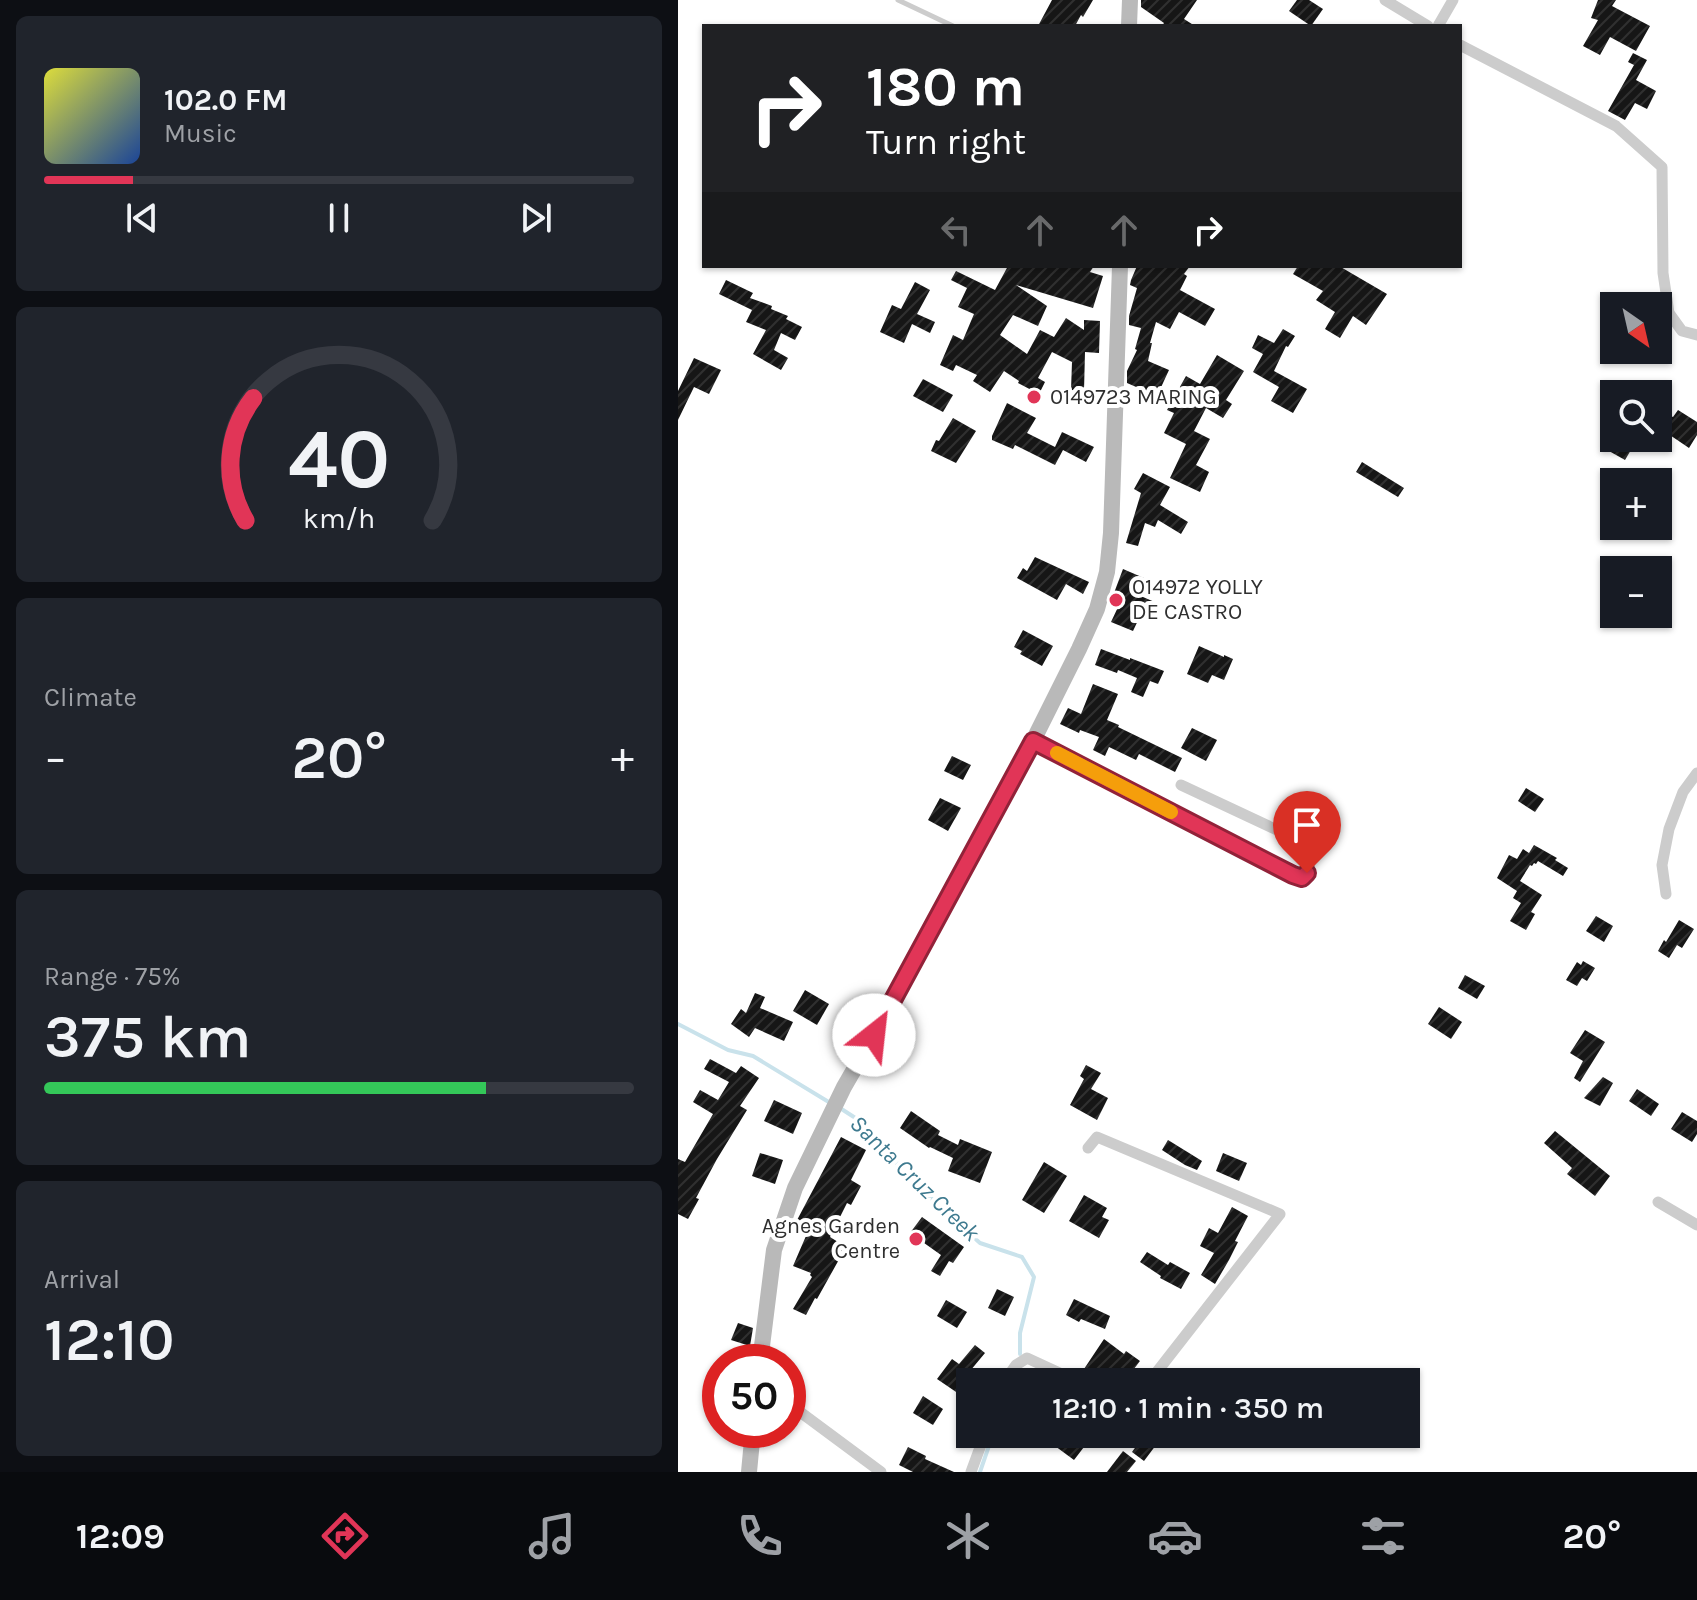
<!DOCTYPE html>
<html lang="en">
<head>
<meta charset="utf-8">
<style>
  body { margin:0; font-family:Karla,sans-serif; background:#20242c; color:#f1f3f6; height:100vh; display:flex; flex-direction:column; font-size:30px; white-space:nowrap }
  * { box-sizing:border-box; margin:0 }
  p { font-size:26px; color:#9ea1a6 }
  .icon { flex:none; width:44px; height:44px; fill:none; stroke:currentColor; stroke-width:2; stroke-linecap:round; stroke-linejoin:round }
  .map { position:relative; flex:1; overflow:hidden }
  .sheet { display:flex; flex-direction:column; gap:16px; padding:16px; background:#0d0f14; width:678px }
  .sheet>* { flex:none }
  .banner { position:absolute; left:24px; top:24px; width:760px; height:244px; border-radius:0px; box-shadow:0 2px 6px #0004; background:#202124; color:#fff; overflow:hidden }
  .needle { width:52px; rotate:146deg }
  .fabs { position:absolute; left:922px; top:292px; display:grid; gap:16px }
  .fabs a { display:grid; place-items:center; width:72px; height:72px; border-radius:0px; background:#171b24; box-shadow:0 2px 6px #0004; font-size:40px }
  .speed { position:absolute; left:24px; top:1344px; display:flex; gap:16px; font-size:40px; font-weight:700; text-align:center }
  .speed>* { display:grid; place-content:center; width:104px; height:104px; border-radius:50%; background:#171b24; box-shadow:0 2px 6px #0004; line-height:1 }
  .speed .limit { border:12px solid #d22; background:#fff; color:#111 }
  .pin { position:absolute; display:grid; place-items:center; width:68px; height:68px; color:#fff; margin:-82px -34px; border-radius:50% 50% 50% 0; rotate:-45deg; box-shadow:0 0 8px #0007 }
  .pin .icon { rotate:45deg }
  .me { position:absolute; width:88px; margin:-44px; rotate:29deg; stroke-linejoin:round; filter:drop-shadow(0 0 6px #0008) }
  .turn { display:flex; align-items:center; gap:28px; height:168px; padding:0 32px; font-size:36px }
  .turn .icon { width:104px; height:104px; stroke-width:2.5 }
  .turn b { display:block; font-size:56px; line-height:68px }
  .lanes { display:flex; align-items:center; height:76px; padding:0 32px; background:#0003; justify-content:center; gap:40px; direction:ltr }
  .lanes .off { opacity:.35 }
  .big { font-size:60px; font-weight:600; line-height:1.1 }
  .sheet .widget { flex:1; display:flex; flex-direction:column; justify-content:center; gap:12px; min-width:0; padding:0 28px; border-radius:12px; background:#20242c }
  .sheet .dial { align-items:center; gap:0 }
  .dial svg { height:208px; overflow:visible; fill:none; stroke:#363941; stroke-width:7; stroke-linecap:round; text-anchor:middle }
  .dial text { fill:#f1f3f6; stroke:none }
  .song { display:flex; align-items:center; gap:24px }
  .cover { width:96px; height:96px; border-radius:12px; background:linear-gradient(135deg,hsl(60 70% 55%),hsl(220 70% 35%)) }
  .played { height:8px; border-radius:4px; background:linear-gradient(90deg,#e13557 15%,#363941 15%) }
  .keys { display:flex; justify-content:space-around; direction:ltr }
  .heat { display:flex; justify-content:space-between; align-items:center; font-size:44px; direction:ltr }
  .charge { height:12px; border-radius:6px; background:linear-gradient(90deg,#34c759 75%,#363941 0) }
  .trip { position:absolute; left:278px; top:1368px; width:464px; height:80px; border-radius:0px; background:#171b24; box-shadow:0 2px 6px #0004; font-weight:600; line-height:80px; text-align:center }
  .tab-bar { display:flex; height:128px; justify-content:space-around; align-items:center; background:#090b0e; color:#9ea1a6 }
  .tab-bar .icon { width:56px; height:56px }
  .tab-bar .selected { color:#e13557 }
  .tab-bar b { font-size:36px; color:#f1f3f6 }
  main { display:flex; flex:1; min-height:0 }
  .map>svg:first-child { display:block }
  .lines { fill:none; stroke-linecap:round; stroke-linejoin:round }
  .stream { stroke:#c9e2eb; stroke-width:4 }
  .building { fill:url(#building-hatch) }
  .service { stroke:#ccc; stroke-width:5 }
  .minor { stroke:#ccc; stroke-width:11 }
  .secondary { stroke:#b9b9b9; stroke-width:16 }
  .route-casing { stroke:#922239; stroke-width:20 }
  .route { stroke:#e13557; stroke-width:14 }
  .slow { stroke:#f59e0b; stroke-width:14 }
  .poi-dot { fill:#e13557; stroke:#fff; stroke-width:3 }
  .labels { text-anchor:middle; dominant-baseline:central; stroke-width:8; stroke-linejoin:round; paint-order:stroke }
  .poi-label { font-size:22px; fill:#2f2f2f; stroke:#fff; text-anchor:start }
  .water-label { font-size:24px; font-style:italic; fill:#3e7a8f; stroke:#fff }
</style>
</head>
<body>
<main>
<section class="sheet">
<div class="widget">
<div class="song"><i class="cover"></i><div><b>102.0 FM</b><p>Music</p></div></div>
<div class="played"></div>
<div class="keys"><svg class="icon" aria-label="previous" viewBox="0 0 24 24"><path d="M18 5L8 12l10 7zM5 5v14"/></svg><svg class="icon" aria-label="pause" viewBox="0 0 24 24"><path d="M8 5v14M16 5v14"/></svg><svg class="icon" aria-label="next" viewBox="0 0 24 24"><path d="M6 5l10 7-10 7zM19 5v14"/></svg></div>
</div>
<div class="widget dial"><svg viewBox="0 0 100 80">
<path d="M14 69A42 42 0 1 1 86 69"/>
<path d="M14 69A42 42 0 0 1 17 22" stroke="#e13557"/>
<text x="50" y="56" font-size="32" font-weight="700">40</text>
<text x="50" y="72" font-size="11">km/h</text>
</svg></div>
<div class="widget"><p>Climate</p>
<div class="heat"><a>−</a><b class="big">20°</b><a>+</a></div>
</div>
<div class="widget"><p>Range · 75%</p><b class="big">375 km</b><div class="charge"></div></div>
<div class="widget"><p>Arrival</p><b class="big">12:10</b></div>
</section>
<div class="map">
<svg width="1019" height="1472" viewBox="0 0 1019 1472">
  <defs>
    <pattern id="building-hatch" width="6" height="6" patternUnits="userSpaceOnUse" patternTransform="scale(2)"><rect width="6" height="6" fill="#161616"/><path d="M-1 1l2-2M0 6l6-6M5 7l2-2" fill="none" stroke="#303030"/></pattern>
  </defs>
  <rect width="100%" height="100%" fill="#fff"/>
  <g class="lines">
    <g class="stream">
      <polyline points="0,1024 50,1050 75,1056 154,1104"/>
      <polyline points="162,1108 182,1121 199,1143 264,1209 302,1243 344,1257 356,1277 342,1333 342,1354"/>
      <polyline points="302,1472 315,1434"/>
    </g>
  </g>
  <g class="building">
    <polygon points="374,0 415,0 405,17 403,15 397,26 360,26"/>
    <polygon points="463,0 519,0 506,19 517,26 484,26 486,23 463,7"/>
    <polygon points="619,0 631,0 645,9 633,26 611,11"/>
    <polygon points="920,0 938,0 934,6 972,26 958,51 932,37 922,55 905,46 920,20 913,18"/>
    <polygon points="955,53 969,60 958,80 978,91 969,109 957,103 947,120 930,111 956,65 950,62"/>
    <polygon points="330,266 416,266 412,272 425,276 415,308 338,285 369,306 360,326 335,315 322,335 349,354 362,330 376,337 388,318 406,330 406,320 422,321 421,353 407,352 406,391 393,390 394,362 374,352 360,378 367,382 361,394 340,383 341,381 326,371 312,392 295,381 299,375 278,365 275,371 262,365 275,335 285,340 296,314 280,307 289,288 273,280 278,271 317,290"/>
    <polygon points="459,266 512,266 506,274 509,276 502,290 537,309 527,326 501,312 492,329 478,322 472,343 474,343 470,361 491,370 479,396 449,383 449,371 459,350 457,349 463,328 451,325 451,316 459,288 452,285 453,280"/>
    <polygon points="620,266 661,266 709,294 688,325 675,316 662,338 647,329 657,312 638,300 645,291 615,274"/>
    <polygon points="48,280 75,293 72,298 94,306 93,309 110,316 108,319 124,327 117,340 103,333 96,350 110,358 103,370 75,354 88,330 68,322 74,310 41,294"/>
    <polygon points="237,282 252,290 239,314 257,322 252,333 234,324 226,343 202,332 214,305 223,309"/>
    <polygon points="605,329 617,336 610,347 608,346 596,371 629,389 615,413 593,401 601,387 575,372 585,354 574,348 580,335 596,343"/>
    <polygon points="539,355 566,371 548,400 554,404 545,418 528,408 516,431 532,439 518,465 531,472 522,492 492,478 508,444 486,433 496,413 489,410 508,376 522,384"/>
    <polygon points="16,358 43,370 31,394 16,387 0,420 0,391"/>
    <polygon points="245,379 275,395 265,412 235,396"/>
    <polygon points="329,403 358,418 349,433 377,447 384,432 416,447 408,462 385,450 377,465 337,445 335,449 314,440 314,436"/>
    <polygon points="980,410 995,417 1000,410 1019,422 1019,435 1011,448 980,427"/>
    <polygon points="275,418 298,431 278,463 253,451 258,440 261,441"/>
    <polygon points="938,438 960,438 947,460 931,451"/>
    <polygon points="684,462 726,488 720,497 678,472"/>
    <polygon points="465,473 492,487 482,505 510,522 503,534 480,520 477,527 467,523 460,546 448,543 463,493 456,489"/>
    <polygon points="357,557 411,582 405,594 388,584 379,600 339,578 345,568 349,571"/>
    <polygon points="445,569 466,578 458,594 479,603 472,619 463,614 455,631 433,622 441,605 433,601"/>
    <polygon points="345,630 375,646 364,666 342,654 344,651 336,647"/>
    <polygon points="521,646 546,657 546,655 555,659 546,680 534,675 530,683 509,674"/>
    <polygon points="423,649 452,660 452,658 486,671 480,684 472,681 465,697 453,692 459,678 440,670 439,673 417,665"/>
    <polygon points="415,684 440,694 429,720 441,725 440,727 504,758 497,772 461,754 458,760 431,747 427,756 415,750 421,737 402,730 401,733 382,724 390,708 403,714"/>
    <polygon points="514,728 539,740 528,761 503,748"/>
    <polygon points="274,756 293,765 285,780 266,771"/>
    <polygon points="848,788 866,799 857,812 840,801"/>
    <polygon points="262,798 283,808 270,831 250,820"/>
    <polygon points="856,845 879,858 877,860 890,868 885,876 860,861 858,864 856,863 854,866 852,865 842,881 864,895 853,912 857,914 848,930 832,921 843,903 835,898 839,891 819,878 831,855 839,859 845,849 851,853"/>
    <polygon points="918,916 935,926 926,942 908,931"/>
    <polygon points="1001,920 1016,929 1004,948 999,945 991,958 980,951 986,940 988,942"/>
    <polygon points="905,961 917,968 909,981 904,978 899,986 888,980 899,962 903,965"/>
    <polygon points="787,975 807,986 799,999 780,988"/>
    <polygon points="127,990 151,1004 139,1025 115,1011"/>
    <polygon points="77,993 87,997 82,1008 115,1022 106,1041 77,1028 71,1037 53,1024 63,1009 68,1013"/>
    <polygon points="761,1007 784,1022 773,1039 750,1024"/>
    <polygon points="907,1030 927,1042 902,1082 896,1078 905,1061 892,1053"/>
    <polygon points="32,1059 58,1073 63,1066 81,1078 62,1106 69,1110 39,1159 18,1198 21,1199 10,1219 0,1214 0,1159 7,1162 35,1114 15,1102 22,1090 40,1100 51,1082 26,1069"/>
    <polygon points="408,1065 423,1073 413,1089 430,1098 419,1120 392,1105 406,1079 402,1076"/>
    <polygon points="925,1077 935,1083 922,1106 906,1098"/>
    <polygon points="959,1089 981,1104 973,1116 951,1101"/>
    <polygon points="96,1100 124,1113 115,1134 86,1121"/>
    <polygon points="233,1111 262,1131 260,1135 280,1145 282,1139 314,1152 302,1183 270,1171 275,1158 252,1147 251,1148 222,1128"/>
    <polygon points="1004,1112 1019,1121 1019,1134 1014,1142 993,1129"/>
    <polygon points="877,1131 932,1176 917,1196 889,1174 894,1168 866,1143"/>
    <polygon points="163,1137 188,1150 173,1180 183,1186 173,1205 169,1203 152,1237 168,1247 139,1299 137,1298 128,1315 115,1309 134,1277 132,1275 133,1273 115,1266 131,1229 118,1222"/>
    <polygon points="490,1140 524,1161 519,1170 507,1165 484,1150"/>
    <polygon points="82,1153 105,1160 97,1184 74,1176"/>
    <polygon points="545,1153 569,1163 561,1181 538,1171"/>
    <polygon points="366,1162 389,1176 366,1213 344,1200"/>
    <polygon points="406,1195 429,1208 424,1217 431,1220 421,1238 391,1221"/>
    <polygon points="554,1207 570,1216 557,1241 560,1242 551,1260 537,1284 523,1275 536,1253 522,1246 531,1228 540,1233"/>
    <polygon points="244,1217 286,1247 275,1263 271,1261 262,1276 253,1271 263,1255 232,1233"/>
    <polygon points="469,1252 490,1265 492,1262 512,1273 503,1289 482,1278 483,1276 462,1262"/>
    <polygon points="319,1289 336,1297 327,1316 310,1308"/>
    <polygon points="396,1299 432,1316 427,1329 403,1319 401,1322 388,1315"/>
    <polygon points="268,1300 289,1312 279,1328 259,1316"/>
    <polygon points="60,1323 75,1328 72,1346 53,1340"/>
    <polygon points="426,1339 446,1354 448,1351 462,1361 446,1382 421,1382 404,1372"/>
    <polygon points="297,1345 307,1353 292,1371 292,1410 281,1400 284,1396 259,1379 274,1359 281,1364"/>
    <polygon points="245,1396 265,1409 255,1425 235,1413"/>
    <polygon points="386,1434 416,1434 396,1460 377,1446"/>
    <polygon points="467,1434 472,1434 481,1441 466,1461 454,1452"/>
    <polygon points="230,1447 248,1456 247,1459 276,1472 235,1472 221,1465"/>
    <polygon points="445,1451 458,1461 449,1472 429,1472"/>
  </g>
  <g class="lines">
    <polyline class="service" points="220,0 275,26"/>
    <g class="minor">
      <polyline points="707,0 750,26"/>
      <polyline points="760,26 775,0"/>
      <polyline points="782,45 938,126 984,167 985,273 991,313 1004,331 1019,335"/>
      <polyline points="355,741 615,875 624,878 629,873 635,853 631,845 503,785"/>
      <polyline points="988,894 984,865 991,829 1005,792 1019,773"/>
      <polyline points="410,1148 419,1137 602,1214 471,1382"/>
      <polyline points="980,1202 1019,1225"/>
      <polyline points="326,1382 338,1365 349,1358 401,1382"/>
      <polyline points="110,1403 203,1472"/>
      <polyline points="293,1472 307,1434"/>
    </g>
    <g class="secondary">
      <polyline points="451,26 452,0"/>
      <polyline points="82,1362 96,1250 117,1188 166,1087 196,1035 355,741 401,649 419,609 429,572 433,533 442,266"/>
      <polyline points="71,1472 75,1430"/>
    </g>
  </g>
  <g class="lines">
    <g class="route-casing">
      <polyline id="route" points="196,1035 355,741 615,875 624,878 629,873"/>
    </g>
    <use href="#route" class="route"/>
    <polyline class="slow" points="379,753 493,812"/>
  </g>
  <g class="poi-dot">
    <circle cx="356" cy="397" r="8"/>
    <circle cx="438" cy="600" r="8"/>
    <circle cx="238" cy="1239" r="8"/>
  </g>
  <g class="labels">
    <g class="poi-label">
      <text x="372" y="397">0149723 MARING</text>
      <text x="454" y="587">014972 YOLLY<tspan x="454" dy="25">DE CASTRO</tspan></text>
      <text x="222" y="1226" text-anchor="end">Agnes Garden<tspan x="222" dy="25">Centre</tspan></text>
    </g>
    <g class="water-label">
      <text transform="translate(237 1178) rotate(44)">Santa Cruz Creek</text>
    </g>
  </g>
</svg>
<div class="fabs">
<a><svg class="needle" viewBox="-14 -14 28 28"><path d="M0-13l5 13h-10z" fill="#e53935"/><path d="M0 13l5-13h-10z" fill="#9ea1a6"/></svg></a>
<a><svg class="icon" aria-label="search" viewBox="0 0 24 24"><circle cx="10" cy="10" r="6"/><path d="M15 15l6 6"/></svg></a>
<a>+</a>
<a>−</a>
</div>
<div class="speed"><div class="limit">50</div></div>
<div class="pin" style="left:629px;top:873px;background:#d93025"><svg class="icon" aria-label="arrive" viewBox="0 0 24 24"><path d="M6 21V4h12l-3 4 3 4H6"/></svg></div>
<svg class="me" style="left:196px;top:1035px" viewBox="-20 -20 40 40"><circle r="19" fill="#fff"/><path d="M0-13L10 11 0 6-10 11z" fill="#e13557"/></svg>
<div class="trip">12:10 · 1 min · 350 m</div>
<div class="banner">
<div class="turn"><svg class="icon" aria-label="right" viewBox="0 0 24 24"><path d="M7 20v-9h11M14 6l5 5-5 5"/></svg><div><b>180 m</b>Turn right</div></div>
<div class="lanes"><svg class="icon off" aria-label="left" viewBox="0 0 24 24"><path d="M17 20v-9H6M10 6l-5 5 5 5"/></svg><svg class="icon off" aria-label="ahead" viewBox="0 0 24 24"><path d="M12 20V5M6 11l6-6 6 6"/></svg><svg class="icon off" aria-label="ahead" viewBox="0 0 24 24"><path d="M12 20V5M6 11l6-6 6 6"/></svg><svg class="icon" aria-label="right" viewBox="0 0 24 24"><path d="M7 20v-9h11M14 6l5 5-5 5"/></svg></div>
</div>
</div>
</main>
<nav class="tab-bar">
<b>12:09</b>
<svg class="icon selected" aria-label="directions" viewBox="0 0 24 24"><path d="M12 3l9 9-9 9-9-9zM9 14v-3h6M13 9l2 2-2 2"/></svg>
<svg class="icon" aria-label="music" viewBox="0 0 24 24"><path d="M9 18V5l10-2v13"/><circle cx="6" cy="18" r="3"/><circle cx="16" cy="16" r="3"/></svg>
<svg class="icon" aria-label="phone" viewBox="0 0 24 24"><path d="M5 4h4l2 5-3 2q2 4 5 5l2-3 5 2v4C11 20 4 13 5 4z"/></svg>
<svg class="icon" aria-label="climate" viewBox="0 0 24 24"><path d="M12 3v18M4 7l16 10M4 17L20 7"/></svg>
<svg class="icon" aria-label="car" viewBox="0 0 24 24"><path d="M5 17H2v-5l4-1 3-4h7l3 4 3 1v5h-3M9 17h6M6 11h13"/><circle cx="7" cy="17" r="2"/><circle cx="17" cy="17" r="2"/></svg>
<svg class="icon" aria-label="filters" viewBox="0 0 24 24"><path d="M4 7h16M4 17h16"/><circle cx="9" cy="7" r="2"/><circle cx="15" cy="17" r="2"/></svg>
<b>20°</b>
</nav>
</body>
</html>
